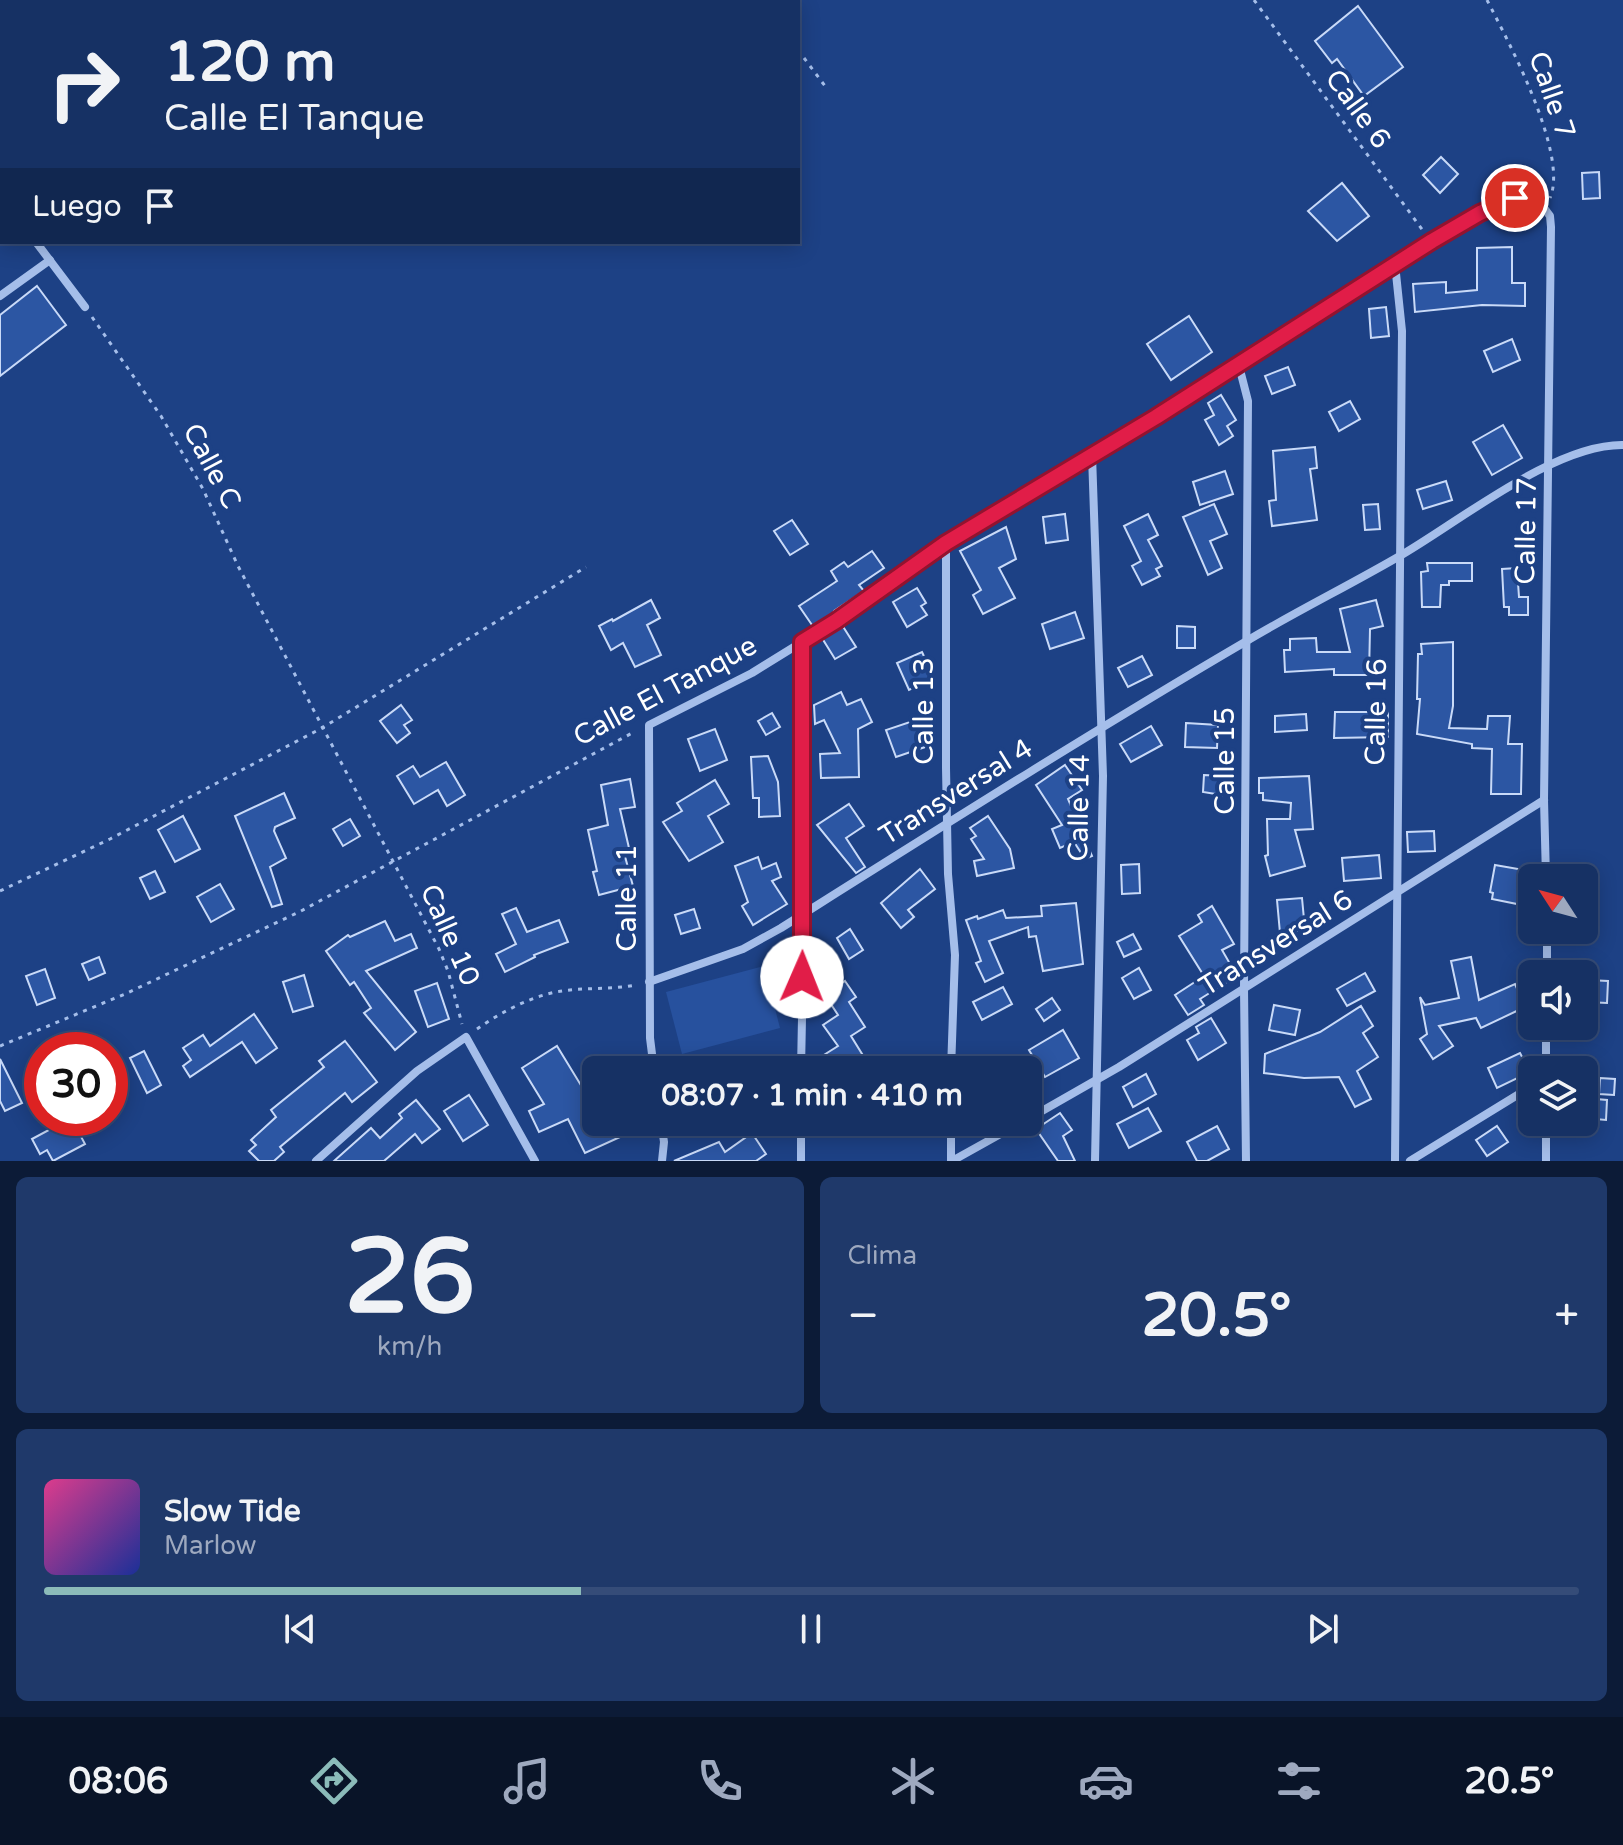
<!DOCTYPE html>
<html lang="es">
<head>
<meta charset="utf-8">
<style>
  body { margin:0; font-family:"Varela Round",sans-serif; background:#1f396a; color:#f1f3f6; height:100vh; display:flex; flex-direction:column; font-size:30px; white-space:nowrap }
  * { box-sizing:border-box; margin:0 }
  p { font-size:26px; color:#9ea9bf }
  .icon { flex:none; width:44px; height:44px; fill:none; stroke:currentColor; stroke-width:2; stroke-linecap:round; stroke-linejoin:round }
  .map { position:relative; height:1161px; overflow:hidden }
  .panel { display:flex; flex-direction:column; gap:16px; padding:16px; background:#0c1b37; flex:1 }
  .panel>* { flex:none }
  .banner { position:absolute; left:0px; top:0px; width:800px; height:244px; box-shadow:0 4px 20px #0003,0 0 0 2px #354c78; background:#163164; color:#f1f3f6; overflow:hidden }
  .needle { width:52px; rotate:306deg }
  .controls { position:absolute; left:1518px; top:864px; display:grid; gap:16px }
  .controls a { display:grid; place-items:center; width:80px; height:80px; border-radius:12px; background:#163164; box-shadow:0 4px 20px #0003,0 0 0 2px #354c78; font-size:40px }
  .speed { position:absolute; left:24px; top:1032px; display:flex; gap:16px; font-size:40px; font-weight:700; text-align:center }
  .speed>* { display:grid; place-content:center; width:104px; height:104px; border-radius:50%; background:#163164; box-shadow:0 4px 20px #0003,0 0 0 2px #354c78; line-height:1 }
  .speed .limit { border:12px solid #d22; background:#fff; color:#111 }
  .pin { position:absolute; display:grid; place-items:center; width:68px; height:68px; color:#fff; margin:-34px; border:4px solid #fff; border-radius:50%; box-shadow:0 2px 8px #0007 }
  .me { position:absolute; width:88px; margin:-44px; rotate:1deg; stroke-linejoin:round; filter:drop-shadow(0 0 6px #0008) }
  .turn { display:flex; align-items:center; gap:28px; height:168px; padding:0 32px; font-size:36px }
  .turn .icon { width:104px; height:104px; stroke-width:2.5 }
  .turn b { display:block; font-size:56px; line-height:68px }
  .then { display:flex; align-items:center; height:76px; padding:0 32px; background:#0003; gap:16px; font-size:30px }
  .big { font-size:60px; font-weight:700; line-height:1.1 }
  .panel .widget { flex:1; display:flex; flex-direction:column; justify-content:center; gap:12px; min-width:0; padding:0 28px; border-radius:12px; background:#1f396a }
  .panel .dial { align-items:center; gap:0 }
  .dial b { font-size:104px; line-height:1 }
  .song { display:flex; align-items:center; gap:24px }
  .cover { width:96px; height:96px; border-radius:12px; background:linear-gradient(135deg,hsl(330 70% 55%),hsl(230 70% 35%)) }
  .played { height:8px; border-radius:4px; background:linear-gradient(90deg,#8bbbb9 35%,#354c78 35%) }
  .keys { display:flex; justify-content:space-around; direction:ltr }
  .heat { display:flex; justify-content:space-between; align-items:center; font-size:44px; direction:ltr }
  .panel .tiles { flex:1; display:grid; gap:16px; grid-template-columns:1fr 1fr }
  .widget:last-child { grid-column:span 2 }
  .trip { position:absolute; left:582px; top:1056px; width:460px; height:80px; border-radius:12px; background:#163164; box-shadow:0 4px 20px #0003,0 0 0 2px #354c78; font-weight:700; line-height:80px; text-align:center }
  .menu { display:flex; height:128px; justify-content:space-around; align-items:center; background:#091428; color:#9ea9bf }
  .menu .icon { width:56px; height:56px }
  .menu .selected { color:#8bbbb9 }
  .menu b { font-size:36px; color:#f1f3f6 }
  .map>svg:first-child { display:block }
  .green { fill:#27519e }
  .building { fill:#2c56a3; stroke:#c9daf8; stroke-width:2 }
  .lines { fill:none; stroke-linecap:round; stroke-linejoin:round }
  .path { stroke:#a5beea; stroke-width:3; stroke-dasharray:4 6; stroke-linecap:butt }
  .minor { stroke:#a5beea; stroke-width:8 }
  .route-casing { stroke:#92132f; stroke-width:20 }
  .route { stroke:#e11d48; stroke-width:14 }
  .labels { text-anchor:middle; dominant-baseline:central; stroke-width:8; stroke-linejoin:round; paint-order:stroke }
  .street-label { font-size:28px; fill:#fff; stroke:#1d4185 }
</style>
</head>
<body>
<div class="map">
<svg width="1623" height="1161" viewBox="0 0 1623 1161">
  <rect width="100%" height="100%" fill="#1d4185"/>
  <polygon class="green" points="764,966 780,1028 682,1054 666,992"/>
  <g class="building">
    <polygon points="1358,6 1403,67 1364,96 1337,59 1332,63 1315,41"/>
    <polygon points="1441,157 1458,174 1440,193 1423,175"/>
    <polygon points="1599,172 1600,198 1583,199 1582,173"/>
    <polygon points="1342,183 1369,216 1337,241 1308,211"/>
    <polygon points="1512,247 1512,283 1525,283 1525,306 1482,305 1415,312 1413,284 1446,282 1446,293 1477,290 1477,248"/>
    <polygon points="37,286 66,325 0,376 0,315"/>
    <polygon points="1386,307 1389,336 1371,338 1369,309"/>
    <polygon points="1189,316 1212,352 1171,380 1147,344"/>
    <polygon points="1512,339 1520,360 1493,372 1484,351"/>
    <polygon points="1288,367 1295,385 1272,394 1265,376"/>
    <polygon points="1221,395 1236,420 1227,426 1233,436 1219,445 1205,420 1214,415 1208,403"/>
    <polygon points="1350,401 1360,419 1339,431 1329,412"/>
    <polygon points="1503,425 1522,458 1492,475 1473,442"/>
    <polygon points="1315,447 1317,468 1310,469 1317,520 1272,526 1269,501 1276,500 1273,451"/>
    <polygon points="1225,471 1233,494 1200,505 1193,482"/>
    <polygon points="1446,481 1452,500 1423,509 1417,490"/>
    <polygon points="1214,504 1227,534 1210,541 1222,568 1208,575 1183,517"/>
    <polygon points="1378,504 1380,529 1365,530 1363,505"/>
    <polygon points="1065,514 1068,540 1046,543 1043,517"/>
    <polygon points="1148,514 1158,535 1148,540 1162,566 1156,569 1160,576 1142,585 1132,566 1141,561 1124,526"/>
    <polygon points="792,520 808,544 790,555 774,531"/>
    <polygon points="1006,527 1016,559 999,568 1015,598 983,614 973,595 981,590 960,551"/>
    <polygon points="872,551 884,568 859,585 864,591 834,611 832,615 815,626 812,625 799,606 837,581 831,571 844,562 848,567"/>
    <polygon points="1427,563 1472,563 1472,581 1449,581 1449,585 1441,585 1440,607 1422,607 1421,572 1428,571"/>
    <polygon points="1517,568 1519,597 1528,597 1528,615 1509,615 1509,607 1504,607 1502,569"/>
    <polygon points="917,588 926,603 921,606 927,615 907,627 893,602"/>
    <polygon points="651,600 660,618 647,625 661,655 635,667 623,643 611,650 599,626 612,619 613,621"/>
    <polygon points="1376,600 1383,626 1370,629 1369,675 1334,675 1334,669 1285,672 1284,650 1290,650 1290,639 1316,638 1317,652 1350,652 1340,609"/>
    <polygon points="1075,612 1084,638 1050,649 1042,624"/>
    <polygon points="842,625 856,647 835,659 822,638"/>
    <polygon points="1177,626 1195,627 1195,648 1177,648"/>
    <polygon points="1453,642 1453,706 1449,728 1487,729 1488,716 1510,716 1508,744 1522,744 1521,794 1491,794 1492,749 1472,748 1472,744 1417,734 1420,699 1417,699 1418,654 1422,654 1421,644"/>
    <polygon points="922,652 934,678 909,690 897,663"/>
    <polygon points="1142,656 1152,675 1128,687 1118,668"/>
    <polygon points="841,692 847,705 861,699 872,722 858,729 859,777 821,778 820,754 840,753 824,720 815,724 814,705"/>
    <polygon points="401,705 412,720 404,725 410,733 397,743 380,721"/>
    <polygon points="1335,712 1388,712 1388,737 1334,738"/>
    <polygon points="772,713 780,727 766,735 758,721"/>
    <polygon points="1306,714 1307,730 1275,732 1275,716"/>
    <polygon points="916,720 921,733 927,731 931,745 896,757 886,730"/>
    <polygon points="1186,723 1218,725 1217,748 1185,747"/>
    <polygon points="1151,726 1162,745 1131,762 1120,744"/>
    <polygon points="715,729 727,760 700,771 688,739"/>
    <polygon points="768,756 778,782 780,816 759,817 759,798 753,798 751,757"/>
    <polygon points="446,762 465,795 447,806 438,790 414,804 397,776 413,766 420,777"/>
    <polygon points="1065,765 1082,790 1068,799 1092,856 1085,859 1074,842 1060,848 1052,829 1062,825 1036,785"/>
    <polygon points="1204,775 1223,776 1222,795 1203,792"/>
    <polygon points="1309,776 1313,829 1295,830 1305,866 1270,876 1265,856 1268,855 1267,819 1290,819 1291,803 1263,800 1263,793 1259,793 1259,778"/>
    <polygon points="630,779 635,807 620,809 629,848 623,849 633,886 599,895 593,872 597,871 588,830 608,825 601,785"/>
    <polygon points="715,780 729,804 708,816 723,842 689,861 663,822 682,811 677,803"/>
    <polygon points="284,793 295,818 275,827 274,831 286,858 270,867 282,904 272,907 235,816"/>
    <polygon points="849,804 864,826 846,838 865,867 856,873 817,825"/>
    <polygon points="183,816 200,849 175,862 158,830"/>
    <polygon points="988,816 1010,849 1014,868 977,876 974,861 984,859 971,839 976,836 970,828"/>
    <polygon points="350,819 360,836 343,846 333,829"/>
    <polygon points="1434,831 1435,851 1408,852 1407,832"/>
    <polygon points="1379,855 1381,878 1344,881 1342,858"/>
    <polygon points="758,857 762,869 776,863 781,877 772,881 787,904 753,925 742,906 748,902 735,866"/>
    <polygon points="1139,864 1140,893 1122,894 1121,865"/>
    <polygon points="1495,865 1524,870 1517,904 1492,899 1493,893 1490,892"/>
    <polygon points="920,869 935,889 908,910 914,917 901,928 881,903"/>
    <polygon points="155,871 165,892 150,899 140,878"/>
    <polygon points="220,884 234,909 211,922 197,897"/>
    <polygon points="1302,898 1305,930 1280,933 1277,900"/>
    <polygon points="1076,903 1083,964 1043,971 1036,936 1029,937 1028,927 989,941 1003,973 985,982 976,963 981,961 966,920 977,916 978,919 1003,910 1006,918 1042,916 1041,906"/>
    <polygon points="1212,906 1234,944 1222,950 1237,976 1200,999 1204,1005 1188,1015 1175,995 1204,976 1179,936 1202,922 1198,915"/>
    <polygon points="516,908 527,932 559,920 568,942 534,955 535,957 505,972 496,954 516,944 502,914"/>
    <polygon points="694,909 700,928 681,934 675,915"/>
    <polygon points="385,921 395,941 411,934 417,948 366,971 416,1032 395,1050 364,1013 371,1008 354,982 350,985 326,951 348,935 350,937"/>
    <polygon points="850,929 863,950 849,959 837,938"/>
    <polygon points="1133,934 1141,949 1124,957 1117,942"/>
    <polygon points="99,957 105,973 89,980 82,964"/>
    <polygon points="1471,957 1479,1000 1515,984 1525,1007 1481,1028 1476,1018 1439,1026 1453,1046 1433,1059 1420,1039 1427,1034 1420,997 1425,1005 1459,998 1451,961"/>
    <polygon points="1139,968 1151,990 1134,999 1122,978"/>
    <polygon points="45,969 55,998 37,1005 26,976"/>
    <polygon points="1365,973 1375,991 1347,1006 1337,989"/>
    <polygon points="304,975 313,1006 293,1012 283,982"/>
    <polygon points="1588,980 1608,981 1607,1003 1587,1002"/>
    <polygon points="845,981 856,997 849,1002 865,1027 851,1036 867,1062 853,1070 808,1070 808,1065 838,1046 823,1025 838,1015 825,995"/>
    <polygon points="437,983 449,1019 428,1027 415,991"/>
    <polygon points="1003,987 1012,1004 982,1020 973,1002"/>
    <polygon points="1052,998 1060,1010 1044,1021 1036,1009"/>
    <polygon points="1274,1005 1300,1010 1295,1035 1269,1030"/>
    <polygon points="1361,1006 1373,1026 1363,1033 1378,1057 1357,1071 1371,1099 1355,1107 1339,1077 1304,1078 1264,1073 1265,1054 1320,1032"/>
    <polygon points="254,1014 277,1048 256,1063 242,1042 190,1077 183,1066 191,1060 183,1048 203,1035 210,1046"/>
    <polygon points="1211,1018 1226,1043 1198,1060 1187,1040 1199,1033 1196,1027"/>
    <polygon points="1063,1030 1079,1058 1045,1077 1029,1050"/>
    <polygon points="345,1041 377,1082 352,1102 345,1093 280,1147 284,1152 274,1161 259,1161 249,1151 256,1145 251,1140 276,1117 271,1110 324,1067 319,1061"/>
    <polygon points="557,1046 582,1087 596,1079 596,1122 653,1122 585,1153 568,1119 539,1132 529,1111 544,1104 522,1068"/>
    <polygon points="144,1051 161,1085 147,1093 130,1058"/>
    <polygon points="1520,1053 1530,1072 1497,1088 1488,1068"/>
    <polygon points="0,1059 22,1103 5,1111 0,1101"/>
    <polygon points="1146,1074 1156,1094 1133,1107 1123,1087"/>
    <polygon points="1600,1078 1615,1079 1614,1095 1599,1094"/>
    <polygon points="469,1095 488,1125 463,1141 444,1111"/>
    <polygon points="1584,1098 1607,1100 1606,1120 1584,1118"/>
    <polygon points="416,1100 440,1129 422,1143 415,1134 384,1161 334,1161 371,1128 380,1138 402,1118 399,1114"/>
    <polygon points="1148,1108 1161,1131 1129,1148 1117,1124"/>
    <polygon points="1060,1113 1072,1130 1063,1136 1075,1161 1058,1161 1036,1129"/>
    <polygon points="71,1118 85,1144 53,1161 47,1150 40,1154 32,1139"/>
    <polygon points="1217,1126 1229,1149 1207,1161 1197,1161 1187,1142"/>
    <polygon points="1497,1126 1508,1142 1487,1156 1476,1140"/>
    <polygon points="752,1133 766,1154 756,1161 674,1161 719,1142 725,1152"/>
  </g>
  <g class="lines">
    <g class="path">
      <polyline points="761,0 762,2"/>
      <polyline points="1254,0 1424,232"/>
      <path d="M1487,0C1508,41 1569,154 1550,198"/>
      <polyline points="798,50 828,90"/>
      <polyline points="92,317 161,416 203,489 238,566 439,949 448,971 462,1024"/>
      <polyline points="0,891 110,839 322,728 586,567"/>
      <path d="M477,1029C500,1013 527,998 556,992C582,987 610,990 636,985"/>
      <polyline points="0,1046 125,994 301,911 634,732"/>
    </g>
    <g class="minor">
      <polyline points="0,195 2,198"/>
      <polyline points="36,242 85,307"/>
      <polyline points="1395,264 1402,331 1395,1161"/>
      <polyline points="0,296 50,260"/>
      <polyline points="1238,362 1248,401 1244,988 1246,1161"/>
      <polyline points="1092,455 1103,776 1095,1161"/>
      <polyline points="946,543 946,768 948,874 955,955 951,1070"/>
      <polyline points="1547,974 1547,930"/>
      <path d="M649,982L743,949L781,928C935,831 1088,734 1245,642C1295,612 1348,586 1398,557C1459,522 1554,444 1623,445"/>
      <polyline points="654,1070 650,1038 649,725 752,673 836,621 946,543 1156,417 1282,334 1480,213 1515,198 1525,198 1544,208 1550,216 1551,227 1544,800 1546,878"/>
      <polyline points="801,1070 804,913 802,642"/>
      <polyline points="1546,1070 1546,1026"/>
      <polyline points="1028,1119 1119,1067 1544,800"/>
      <polyline points="661,1122 664,1142 662,1161"/>
      <polyline points="801,1122 801,1161"/>
      <polyline points="316,1161 417,1071 466,1037 535,1161"/>
      <polyline points="951,1161 951,1122"/>
      <polyline points="952,1161 1022,1122"/>
      <polyline points="1410,1161 1532,1086"/>
      <polyline points="1546,1161 1546,1122"/>
    </g>
  </g>
  <g class="lines">
    <g class="route-casing">
      <polyline id="route" points="802,977 802,642 836,621 946,543 1156,417 1432,241 1480,213 1515,198"/>
    </g>
    <use href="#route" class="route"/>
  </g>
  <g class="labels">
    <g class="street-label">
      <text transform="translate(1552 95) rotate(71)">Calle 7</text>
      <text transform="translate(1358 109) rotate(54)">Calle 6</text>
      <text transform="translate(212 466) rotate(62)">Calle C</text>
      <text transform="translate(1526 531) rotate(-89)">Calle 17</text>
      <text transform="translate(665 691) rotate(-28)">Calle El Tanque</text>
      <text transform="translate(924 711) rotate(-90)">Calle 13</text>
      <text transform="translate(1376 712) rotate(-89)">Calle 16</text>
      <text transform="translate(1225 761) rotate(-90)">Calle 15</text>
      <text transform="translate(956 792) rotate(-32)">Transversal 4</text>
      <text transform="translate(1079 808) rotate(-89)">Calle 14</text>
      <text transform="translate(627 898) rotate(-90)">Calle 11</text>
      <text transform="translate(450 935) rotate(66)">Calle 10</text>
      <text transform="translate(1276 943) rotate(-32)">Transversal 6</text>
    </g>
  </g>
</svg>
<div class="controls">
<a><svg class="needle" viewBox="-14 -14 28 28"><path d="M0-13l5 13h-10z" fill="#e53935"/><path d="M0 13l5-13h-10z" fill="#9ea9bf"/></svg></a>
<a><svg class="icon" aria-label="sound" viewBox="0 0 24 24"><path d="M4 9h4l5-4v14l-5-4H4zM17 9q2 3 0 6"/></svg></a>
<a><svg class="icon" aria-label="layers" viewBox="0 0 24 24"><path d="M12 4l9 5-9 5-9-5zM3 14l9 5 9-5"/></svg></a>
</div>
<div class="speed"><div class="limit">30</div></div>
<div class="pin" style="left:1515px;top:198px;background:#d93025"><svg class="icon" aria-label="arrive" viewBox="0 0 24 24"><path d="M6 21V4h12l-3 4 3 4H6"/></svg></div>
<svg class="me" style="left:802px;top:977px" viewBox="-20 -20 40 40"><circle r="19" fill="#fff"/><path d="M0-13L10 11 0 6-10 11z" fill="#e11d48"/></svg>
<div class="trip">08:07 · 1 min · 410 m</div>
<div class="banner">
<div class="turn"><svg class="icon" aria-label="right" viewBox="0 0 24 24"><path d="M7 20v-9h11M14 6l5 5-5 5"/></svg><div><b>120 m</b>Calle El Tanque</div></div>
<div class="then">Luego<svg class="icon" aria-label="arrive" viewBox="0 0 24 24"><path d="M6 21V4h12l-3 4 3 4H6"/></svg></div>
</div>
</div>
<section class="panel">
<div class="tiles">
<div class="widget dial"><b>26</b><p>km/h</p></div>
<div class="widget"><p>Clima</p>
<div class="heat"><a>−</a><b class="big">20.5°</b><a>+</a></div>
</div>
<div class="widget">
<div class="song"><i class="cover"></i><div><b>Slow Tide</b><p>Marlow</p></div></div>
<div class="played"></div>
<div class="keys"><svg class="icon" aria-label="previous" viewBox="0 0 24 24"><path d="M18 5L8 12l10 7zM5 5v14"/></svg><svg class="icon" aria-label="pause" viewBox="0 0 24 24"><path d="M8 5v14M16 5v14"/></svg><svg class="icon" aria-label="next" viewBox="0 0 24 24"><path d="M6 5l10 7-10 7zM19 5v14"/></svg></div>
</div>
</div>
</section>
<nav class="menu">
<b>08:06</b>
<svg class="icon selected" aria-label="directions" viewBox="0 0 24 24"><path d="M12 3l9 9-9 9-9-9zM9 14v-3h6M13 9l2 2-2 2"/></svg>
<svg class="icon" aria-label="music" viewBox="0 0 24 24"><path d="M9 18V5l10-2v13"/><circle cx="6" cy="18" r="3"/><circle cx="16" cy="16" r="3"/></svg>
<svg class="icon" aria-label="phone" viewBox="0 0 24 24"><path d="M5 4h4l2 5-3 2q2 4 5 5l2-3 5 2v4C11 20 4 13 5 4z"/></svg>
<svg class="icon" aria-label="climate" viewBox="0 0 24 24"><path d="M12 3v18M4 7l16 10M4 17L20 7"/></svg>
<svg class="icon" aria-label="car" viewBox="0 0 24 24"><path d="M5 17H2v-5l4-1 3-4h7l3 4 3 1v5h-3M9 17h6M6 11h13"/><circle cx="7" cy="17" r="2"/><circle cx="17" cy="17" r="2"/></svg>
<svg class="icon" aria-label="filters" viewBox="0 0 24 24"><path d="M4 7h16M4 17h16"/><circle cx="9" cy="7" r="2"/><circle cx="15" cy="17" r="2"/></svg>
<b>20.5°</b>
</nav>
</body>
</html>
